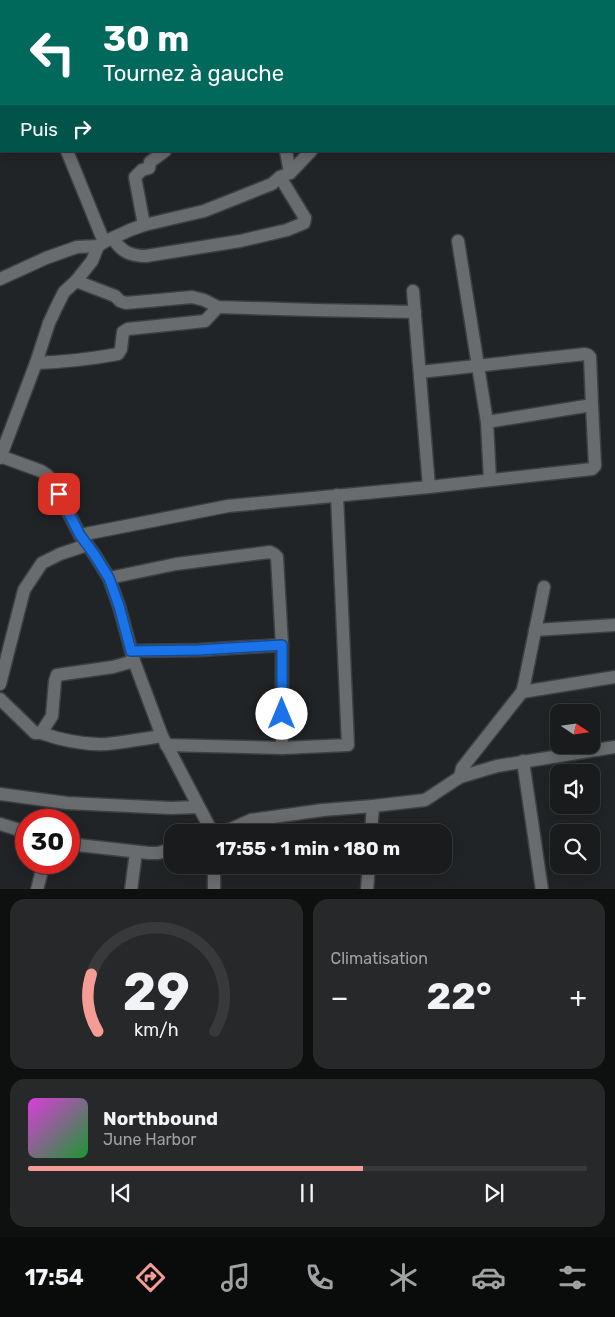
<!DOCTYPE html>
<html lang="fr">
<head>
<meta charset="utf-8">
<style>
  body { margin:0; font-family:Rubik,sans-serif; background:#262829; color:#f1f3f6; height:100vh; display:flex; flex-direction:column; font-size:19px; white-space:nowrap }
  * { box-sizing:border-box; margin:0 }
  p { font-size:16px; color:#9fa1a3 }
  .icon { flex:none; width:28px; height:28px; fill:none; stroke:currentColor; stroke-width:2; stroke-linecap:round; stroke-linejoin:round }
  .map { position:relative; height:889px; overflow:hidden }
  .details { display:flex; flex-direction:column; gap:10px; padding:10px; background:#0e0f0f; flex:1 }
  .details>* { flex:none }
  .guide { position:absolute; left:0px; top:0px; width:615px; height:152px; box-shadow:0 2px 12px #0003,0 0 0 1px #37393b; background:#00695c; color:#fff; overflow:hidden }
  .needle { width:32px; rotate:103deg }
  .buttons { position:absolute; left:550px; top:704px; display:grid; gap:10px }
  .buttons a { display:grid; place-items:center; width:50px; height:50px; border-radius:10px; background:#191b1c; box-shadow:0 2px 12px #0003,0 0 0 1px #37393b; font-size:25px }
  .speed { position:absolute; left:15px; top:809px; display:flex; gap:10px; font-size:25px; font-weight:700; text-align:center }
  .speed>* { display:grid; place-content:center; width:65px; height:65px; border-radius:50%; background:#191b1c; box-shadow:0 2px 12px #0003,0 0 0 1px #37393b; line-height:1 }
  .speed .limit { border:8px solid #d22; background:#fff; color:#111 }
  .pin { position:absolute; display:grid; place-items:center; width:42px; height:42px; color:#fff; margin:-21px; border-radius:10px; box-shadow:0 2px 8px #0006 }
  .me { position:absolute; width:55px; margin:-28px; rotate:0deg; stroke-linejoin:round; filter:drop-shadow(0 0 4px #0008) }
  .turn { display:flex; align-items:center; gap:18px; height:105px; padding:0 20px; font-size:22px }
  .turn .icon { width:65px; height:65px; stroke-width:2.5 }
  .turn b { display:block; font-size:35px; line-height:42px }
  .then { display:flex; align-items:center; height:48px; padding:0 20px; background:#0003; gap:10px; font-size:19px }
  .big { font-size:38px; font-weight:700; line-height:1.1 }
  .details .widget { flex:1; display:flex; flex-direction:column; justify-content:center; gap:8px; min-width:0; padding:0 18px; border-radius:15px; background:#262829 }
  .details .dial { align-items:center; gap:0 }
  .dial svg { height:130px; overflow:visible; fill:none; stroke:#37393b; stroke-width:7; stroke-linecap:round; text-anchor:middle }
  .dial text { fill:#f1f3f6; stroke:none }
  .song { display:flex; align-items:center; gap:15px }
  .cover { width:60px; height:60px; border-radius:8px; background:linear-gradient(135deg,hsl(300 70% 55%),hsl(130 70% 35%)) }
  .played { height:5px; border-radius:2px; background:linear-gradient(90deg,#f59c95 60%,#37393b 60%) }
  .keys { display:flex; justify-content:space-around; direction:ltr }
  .heat { display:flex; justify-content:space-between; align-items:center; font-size:28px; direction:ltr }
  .details .tiles { flex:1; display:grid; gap:10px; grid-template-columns:1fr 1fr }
  .widget:last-child { grid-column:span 2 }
  .trip { position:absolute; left:164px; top:824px; width:288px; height:50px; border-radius:15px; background:#191b1c; box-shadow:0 2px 12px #0003,0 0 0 1px #37393b; font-weight:700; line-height:50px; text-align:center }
  .dock { display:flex; height:80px; justify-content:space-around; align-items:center; background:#0a0b0b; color:#9fa1a3 }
  .dock .icon { width:35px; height:35px }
  .dock .on { color:#f59c95 }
  .dock b { font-size:22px; color:#f1f3f6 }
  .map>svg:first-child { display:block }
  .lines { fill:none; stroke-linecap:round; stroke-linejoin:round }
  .minor-casing { stroke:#3d4041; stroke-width:15 }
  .minor { stroke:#686c6e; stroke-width:12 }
  .route-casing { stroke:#114b97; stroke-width:12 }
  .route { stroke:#1a73e8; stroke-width:9 }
</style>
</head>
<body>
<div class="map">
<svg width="615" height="890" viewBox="0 0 615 890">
  <rect width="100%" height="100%" fill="#212426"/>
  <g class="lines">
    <g class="minor-casing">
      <g id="minor">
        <polyline points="46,0 49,1"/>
        <polyline points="197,0 201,1"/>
        <polyline points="608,0 615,1"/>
        <polyline points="222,1 223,0"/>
        <polyline points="273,1 274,0"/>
        <polyline points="333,1 334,0"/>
        <polyline points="392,1 393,0"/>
        <polyline points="0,34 1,35"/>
        <polyline points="0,89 1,88"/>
        <polyline points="67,151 104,242"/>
        <polyline points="286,151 290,173"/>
        <polyline points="144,225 135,177 142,170 149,168 150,162 165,151"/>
        <path d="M113,238C121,252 131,256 146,256L240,241L287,230L304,223L305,218L280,177"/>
        <polyline points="458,241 487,422 490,480"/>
        <polyline points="0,279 46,258 77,247 98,246 104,242 130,230 144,225 204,211 272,184 280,177 290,173 311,151"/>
        <polyline points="76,281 115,296 120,301 126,303 192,297 204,300 218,307 314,310 415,312"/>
        <polyline points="413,291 429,487"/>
        <path d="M36,363C64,362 91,359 118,354L121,349L123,332L128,329L205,321L218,307"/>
        <polyline points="420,372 585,354 588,355 590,357 592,405 487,422"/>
        <polyline points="0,456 41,471 47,475 52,481 80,535 94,554 109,578 119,606 134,661 162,736 212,832"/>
        <polyline points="0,458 36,363 49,323 56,308 64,292 76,281 92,261 98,246"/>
        <polyline points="80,535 228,506 429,487 592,469 595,466 592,405"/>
        <polyline points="109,578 176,564 270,552 274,554 277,557 282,645 282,748"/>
        <polyline points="535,630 615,625"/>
        <polyline points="131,651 199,650 282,645"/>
        <polyline points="0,684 24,590 42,563 60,554 87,545"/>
        <polyline points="522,692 615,677"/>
        <polyline points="0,699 35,733 41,733 52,716 55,681 57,675 113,667 134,661"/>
        <path d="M41,733C61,740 85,745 107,744C125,742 143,739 162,736"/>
        <polyline points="166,745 282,748 348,745 337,495"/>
        <polyline points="523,761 542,890"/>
        <polyline points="460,777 462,768 522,692 524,685 544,587"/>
        <polyline points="0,794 67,803 171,808 198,807"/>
        <polyline points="0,824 26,832"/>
        <polyline points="224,832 251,820 323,810 373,806 425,800 460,777 497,766 615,747"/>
        <polyline points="371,832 373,806"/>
        <polyline points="69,844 149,853 158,853 172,849"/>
        <polyline points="37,890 44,862"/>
        <polyline points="131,890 136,852"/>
        <polyline points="214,890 214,865"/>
        <polyline points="367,890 369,865"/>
      </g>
    </g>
    <use href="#minor" class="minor"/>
  </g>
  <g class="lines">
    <g class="route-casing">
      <polyline id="route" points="59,494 80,535 94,554 109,578 119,606 131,651 199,650 282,645 282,714"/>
    </g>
    <use href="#route" class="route"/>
  </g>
</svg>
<div class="buttons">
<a><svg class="needle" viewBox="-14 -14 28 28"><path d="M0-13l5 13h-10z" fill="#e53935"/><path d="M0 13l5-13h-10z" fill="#9fa1a3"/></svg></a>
<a><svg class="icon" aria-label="sound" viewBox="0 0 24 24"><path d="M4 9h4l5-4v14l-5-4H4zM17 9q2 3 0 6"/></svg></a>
<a><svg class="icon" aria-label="search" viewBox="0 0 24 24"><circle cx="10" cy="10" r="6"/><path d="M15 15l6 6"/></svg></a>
</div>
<div class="speed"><div class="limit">30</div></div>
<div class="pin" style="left:59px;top:494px;background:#d93025"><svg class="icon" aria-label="arrive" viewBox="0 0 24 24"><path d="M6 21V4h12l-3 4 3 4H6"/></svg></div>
<svg class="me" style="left:282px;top:714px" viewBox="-20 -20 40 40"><circle r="19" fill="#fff"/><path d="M0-13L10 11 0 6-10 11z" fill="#1a73e8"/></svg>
<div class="trip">17:55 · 1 min · 180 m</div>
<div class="guide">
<div class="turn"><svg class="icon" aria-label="left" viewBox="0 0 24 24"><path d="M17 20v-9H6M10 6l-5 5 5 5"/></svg><div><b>30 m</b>Tournez à gauche</div></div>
<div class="then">Puis<svg class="icon" aria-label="right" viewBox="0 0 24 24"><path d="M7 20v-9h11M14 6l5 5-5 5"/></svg></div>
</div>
</div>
<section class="details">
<div class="tiles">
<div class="widget dial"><svg viewBox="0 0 100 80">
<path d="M14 69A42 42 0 1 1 86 69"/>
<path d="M14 69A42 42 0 0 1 10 34" stroke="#f59c95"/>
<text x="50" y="56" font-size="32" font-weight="700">29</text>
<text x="50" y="72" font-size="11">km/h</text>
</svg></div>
<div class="widget"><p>Climatisation</p>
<div class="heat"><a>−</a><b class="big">22°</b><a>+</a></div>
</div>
<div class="widget">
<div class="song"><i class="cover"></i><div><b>Northbound</b><p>June Harbor</p></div></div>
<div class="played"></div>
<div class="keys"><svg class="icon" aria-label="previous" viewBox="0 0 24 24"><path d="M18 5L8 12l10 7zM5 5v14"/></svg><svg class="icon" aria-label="pause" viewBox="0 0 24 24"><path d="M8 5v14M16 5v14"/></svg><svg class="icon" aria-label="next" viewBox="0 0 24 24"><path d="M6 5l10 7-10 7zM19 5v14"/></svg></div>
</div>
</div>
</section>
<nav class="dock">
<b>17:54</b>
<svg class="icon on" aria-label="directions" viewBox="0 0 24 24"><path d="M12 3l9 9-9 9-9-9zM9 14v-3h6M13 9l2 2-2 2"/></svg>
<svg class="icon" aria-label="music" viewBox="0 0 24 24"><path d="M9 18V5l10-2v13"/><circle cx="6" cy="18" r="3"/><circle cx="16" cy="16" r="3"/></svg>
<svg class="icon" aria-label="phone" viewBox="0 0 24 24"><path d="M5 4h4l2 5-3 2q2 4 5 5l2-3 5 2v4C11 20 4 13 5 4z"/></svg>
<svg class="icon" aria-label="climate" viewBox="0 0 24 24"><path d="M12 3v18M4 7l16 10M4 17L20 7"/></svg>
<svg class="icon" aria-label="car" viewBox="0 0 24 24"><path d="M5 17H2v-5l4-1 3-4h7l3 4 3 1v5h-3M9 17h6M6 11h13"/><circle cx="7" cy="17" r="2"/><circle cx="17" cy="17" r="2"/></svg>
<svg class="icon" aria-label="filters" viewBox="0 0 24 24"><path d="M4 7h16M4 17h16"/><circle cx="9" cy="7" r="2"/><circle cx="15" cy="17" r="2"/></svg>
</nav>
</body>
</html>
